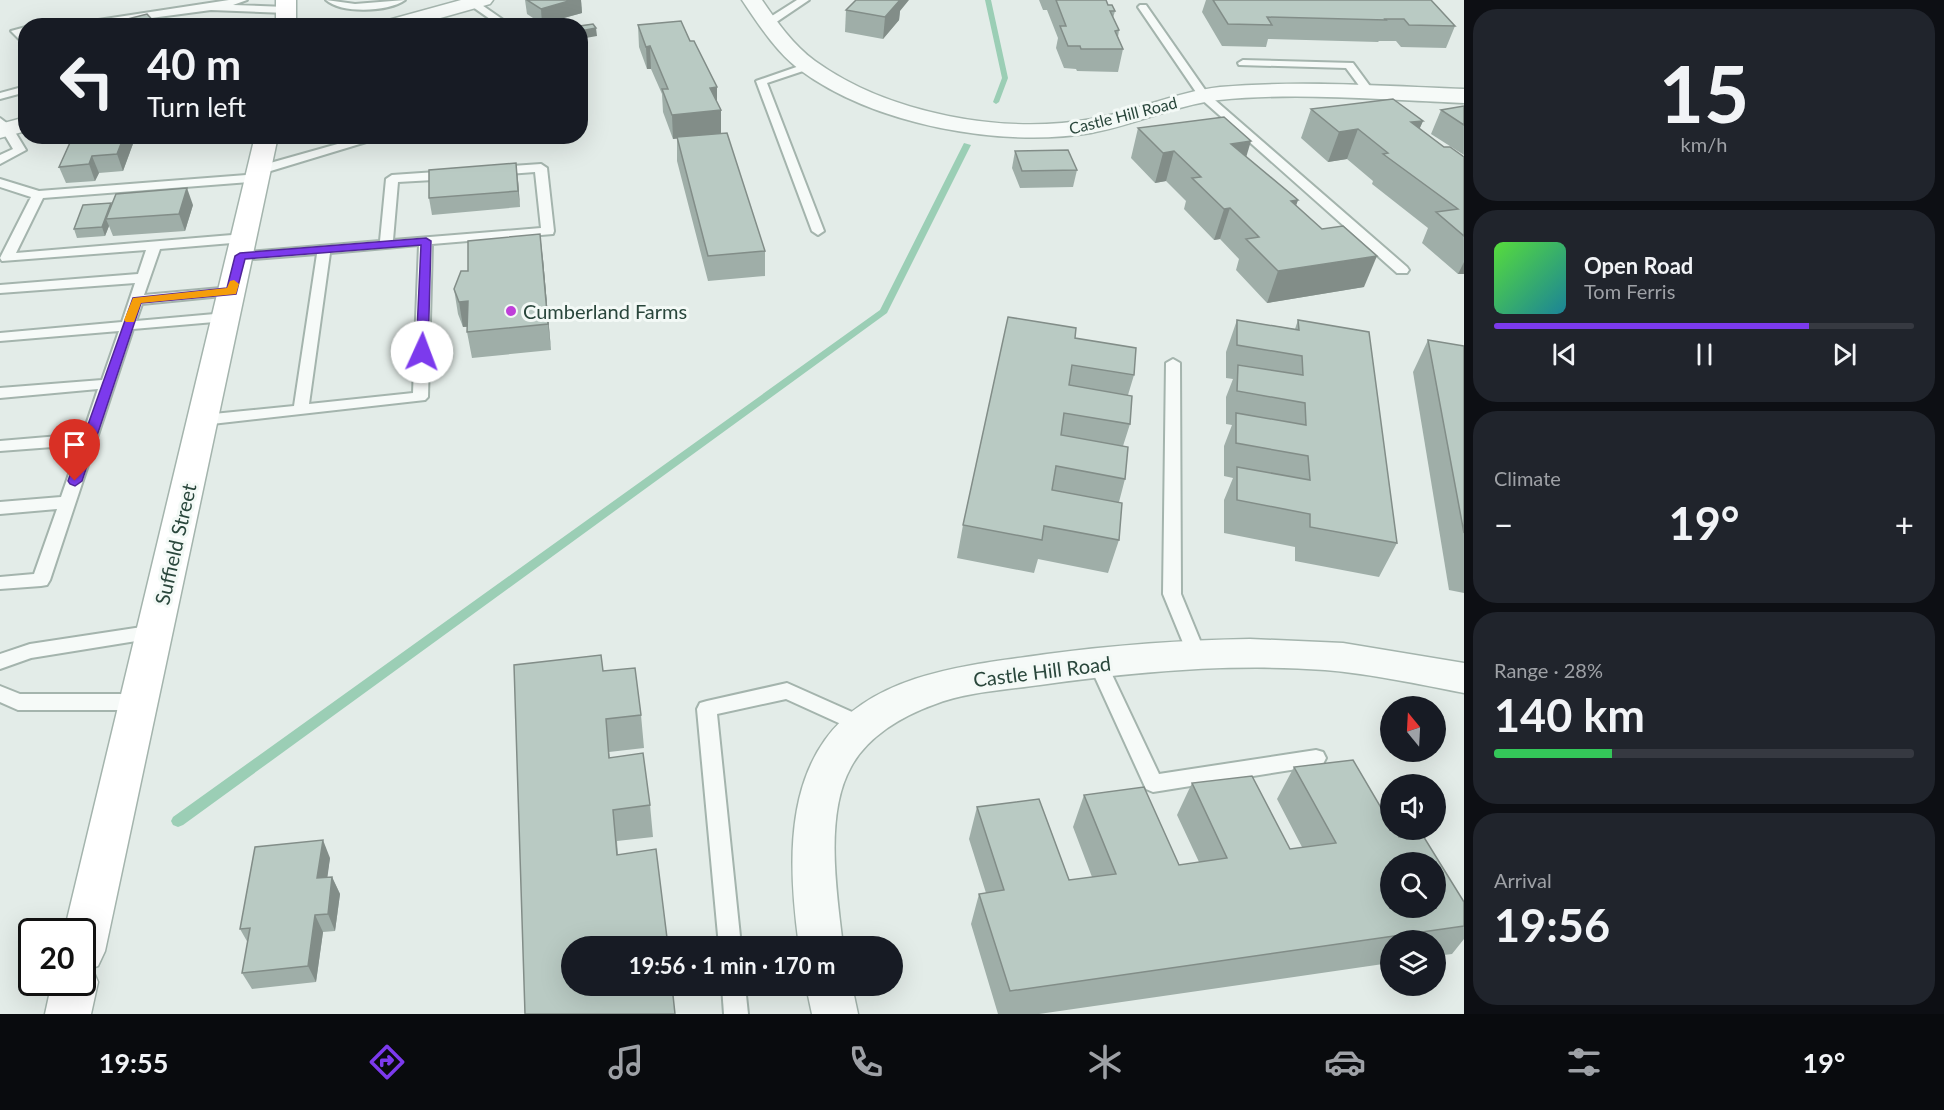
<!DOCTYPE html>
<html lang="en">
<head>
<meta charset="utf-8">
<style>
  body { margin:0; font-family:Lato,sans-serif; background:#20242c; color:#f1f3f6; height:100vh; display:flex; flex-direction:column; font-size:22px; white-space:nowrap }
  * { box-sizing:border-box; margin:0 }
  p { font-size:20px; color:#9ea1a6 }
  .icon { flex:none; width:33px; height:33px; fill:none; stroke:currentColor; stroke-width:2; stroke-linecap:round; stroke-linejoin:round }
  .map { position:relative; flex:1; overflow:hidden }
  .side { display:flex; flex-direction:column; gap:9px; padding:9px; background:#0d0f14; width:480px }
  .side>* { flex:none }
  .hud { position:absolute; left:18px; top:18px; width:570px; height:126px; border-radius:24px; box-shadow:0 6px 24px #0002; background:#171b24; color:#f1f3f6; overflow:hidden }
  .needle { width:39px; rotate:342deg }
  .tools { position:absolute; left:1380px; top:696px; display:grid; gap:12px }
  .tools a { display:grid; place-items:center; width:66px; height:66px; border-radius:50%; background:#171b24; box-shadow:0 6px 24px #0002; font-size:30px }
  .speed { position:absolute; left:18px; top:918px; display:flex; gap:12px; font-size:30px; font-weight:700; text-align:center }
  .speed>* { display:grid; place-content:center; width:78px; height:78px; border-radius:50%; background:#171b24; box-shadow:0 6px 24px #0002; line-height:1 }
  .speed .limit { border:3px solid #111; border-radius:9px; background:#fff; color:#111 }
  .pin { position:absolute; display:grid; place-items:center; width:51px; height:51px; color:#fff; margin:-62px -26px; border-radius:50% 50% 50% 0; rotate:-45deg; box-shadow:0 0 6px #0007 }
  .pin .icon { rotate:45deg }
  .me { position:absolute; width:66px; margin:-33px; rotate:2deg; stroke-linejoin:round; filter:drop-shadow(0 0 4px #0008) }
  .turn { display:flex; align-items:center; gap:21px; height:126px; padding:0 30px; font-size:27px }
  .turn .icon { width:78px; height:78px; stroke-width:2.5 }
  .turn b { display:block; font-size:42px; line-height:51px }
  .big { font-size:45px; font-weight:700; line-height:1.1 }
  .side .card { flex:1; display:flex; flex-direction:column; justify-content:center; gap:9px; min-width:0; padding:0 21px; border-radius:24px; background:#20242c }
  .side .dial { align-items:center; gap:0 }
  .dial b { font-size:78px; line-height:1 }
  .song { display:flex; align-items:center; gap:18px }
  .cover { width:72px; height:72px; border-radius:9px; background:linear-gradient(135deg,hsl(110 70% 55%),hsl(190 70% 35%)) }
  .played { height:6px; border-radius:3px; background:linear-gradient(90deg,#7c3aed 75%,#363941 75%) }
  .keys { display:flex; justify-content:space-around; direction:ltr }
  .heat { display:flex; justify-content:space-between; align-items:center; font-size:33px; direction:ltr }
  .charge { height:9px; border-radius:4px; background:linear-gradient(90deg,#34c759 28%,#363941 0) }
  .trip { position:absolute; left:561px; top:936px; width:342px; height:60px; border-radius:30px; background:#171b24; box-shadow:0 6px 24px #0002; font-weight:700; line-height:60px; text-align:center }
  .tabs { display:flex; height:96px; justify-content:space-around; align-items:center; background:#090b0e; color:#9ea1a6 }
  .tabs .icon { width:42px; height:42px }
  .tabs .selected { color:#7c3aed }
  .tabs b { font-size:27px; color:#f1f3f6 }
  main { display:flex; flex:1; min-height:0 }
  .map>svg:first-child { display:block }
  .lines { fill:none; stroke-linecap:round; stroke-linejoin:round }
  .stream { fill:#9bceb5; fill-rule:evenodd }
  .service-casing { stroke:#a4b4ad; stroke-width:4 }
  .minor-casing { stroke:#a4b4ad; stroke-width:3 }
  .tertiary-casing { stroke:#a4b4ad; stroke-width:3 }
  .secondary-casing { stroke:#a4b4ad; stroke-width:3 }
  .service { fill:#f6faf8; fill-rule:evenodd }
  .minor { fill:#f6faf8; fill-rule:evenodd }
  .tertiary { fill:#f6faf8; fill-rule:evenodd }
  .secondary { fill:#fff; fill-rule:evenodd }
  .wall { fill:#9faea8 }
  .shaded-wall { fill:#828d88 }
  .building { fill:#b9cac3; stroke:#828d88; stroke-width:1.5; fill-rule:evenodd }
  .route { fill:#7c3aed; stroke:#51269a; stroke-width:1.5 }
  .slow { fill:#f59e0b }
  .poi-dot { fill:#bf3fd9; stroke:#f3f9f6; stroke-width:2 }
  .labels { text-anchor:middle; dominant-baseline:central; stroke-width:6; stroke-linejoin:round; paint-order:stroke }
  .far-street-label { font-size:16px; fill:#29463b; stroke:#f3f9f6 }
  .poi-label { font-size:20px; fill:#29463b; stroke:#f3f9f6; text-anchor:start }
  .street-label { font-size:20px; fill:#29463b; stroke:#f3f9f6 }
</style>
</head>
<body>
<main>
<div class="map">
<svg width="1464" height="1014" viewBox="0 0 1464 1014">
  <rect width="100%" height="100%" fill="#e3ece8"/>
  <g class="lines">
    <g class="stream">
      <polygon points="985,0 991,0 1008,78 999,102 996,104 993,102 1002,78"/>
      <polygon points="964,143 971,145 887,313 183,825 178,827 173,825 171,821 173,817 880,310"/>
    </g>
    <g class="service-casing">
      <g id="service">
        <polygon points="229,0 247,0 233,5 286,7 291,10 286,13 211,10 91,26 59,26"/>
        <path d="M326,0L355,4L405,0C388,12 342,14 326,0Z"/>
        <polygon points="797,0 809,0 772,25 764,25 764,21"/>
        <polygon points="470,1 476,1 512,26 500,26 470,5"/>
        <polygon points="1140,5 1146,5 1208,94 1407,267 1409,270 1407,273 1397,273 1200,98 1138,7"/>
        <polygon points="26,27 26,33 23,33 26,46 11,31"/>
        <polygon points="1243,60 1353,63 1375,93 1370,96 1366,95 1346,68 1239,65 1238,63"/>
        <polygon points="808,63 812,64 812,68 767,83 824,231 818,235 812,231 756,81"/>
        <polygon points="26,86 26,92 0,99 0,93"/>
        <polygon points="0,118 12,127 26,150 0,164 0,155 13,149 0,127"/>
        <polygon points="366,136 386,136 264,173 260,174 254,170 256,167"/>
        <path d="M541,164L547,168L554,231L553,234L432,244L428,397L425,400L203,425L198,423L195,420L198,417L203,415L294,406L317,254L240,260L233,256L235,253L380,241L386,179L392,175L451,171L457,175L451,179L398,182L393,240L541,228L535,172L495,175L489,171L495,167ZM419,245L413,393L309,404L330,253Z"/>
        <polygon points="258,174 264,178 262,181 43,198 16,253 244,234 250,238 244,242 160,249 144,295 232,287 239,291 232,295 142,304 136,321 226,313 233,317 226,321 133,329 50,580 47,585 41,586 0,589 0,577 34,574 57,509 0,514 0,502 61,497 79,445 0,451 0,441 83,434 98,389 0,398 0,388 102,380 119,331 0,341 0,333 122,322 135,283 0,293 0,285 138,274 146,250 2,261 0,258 31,197 0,187 0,179 39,191"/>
        <polygon points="1173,359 1180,363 1181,594 1206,655 1204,660 1197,662 1190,660 1188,655 1163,594 1166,363"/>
        <polygon points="155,625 161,627 164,632 161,637 31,658 0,669 0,654 30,644"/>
        <polygon points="1098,657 1105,659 1107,664 1159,774 1316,750 1323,752 1326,758 1323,764 1316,766 1153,792 1146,789 1089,664 1091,659"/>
        <polygon points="787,683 870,720 873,726 870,732 863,734 786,699 717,714 741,946 719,946 697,709 700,703 707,701"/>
        <polygon points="0,686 20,694 139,694 146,697 149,702 146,707 139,710 18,710 0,702"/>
        <polygon points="722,986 745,986 748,1014 724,1014"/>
      </g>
    </g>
    <g class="minor-casing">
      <g id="minor">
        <path d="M742,0H762C777,22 793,45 815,61C888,114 1004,135 1092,119C1136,111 1176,92 1220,87C1300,80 1383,86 1464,89V103C1385,100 1297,92 1219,100C1175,105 1135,125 1091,133C1001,148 874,125 800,70C776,52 759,25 742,0Z"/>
        <path d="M1250,639L1343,643L1464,663V693C1418,684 1372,674 1325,670C1230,663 1134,672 1040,685C1005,690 966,692 933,705C902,716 867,737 851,767C824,815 837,894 843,946H799C790,880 784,797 825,740C874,672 971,665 1047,654C1115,645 1182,640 1250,639Z"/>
        <polygon points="806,986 852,986 858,1014 812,1014"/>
      </g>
    </g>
    <g class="tertiary-casing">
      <g id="tertiary">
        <polygon points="461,0 493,0 490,4 412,26 378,26 381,22"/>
        <polygon points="26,117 26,131 0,138 0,124"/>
      </g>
    </g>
    <g class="secondary-casing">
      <g id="secondary">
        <rect x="276" y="0" width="20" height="26"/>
        <polygon points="255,136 278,136 105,951 98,966 92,968 98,982 91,1014 45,1014 52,982 82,982 82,932 64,932"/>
      </g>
    </g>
    <use href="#service" class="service"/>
    <use href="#minor" class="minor"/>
    <use href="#tertiary" class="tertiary"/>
    <use href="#secondary" class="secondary"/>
  </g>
  <g class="wall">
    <polygon points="525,0 581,0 582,13 542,24 527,14"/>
    <polygon points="1039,0 1106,0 1108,5 1115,11 1113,18 1119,30 1118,37 1123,49 1118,72 1077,71 1076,69 1064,68 1056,48 1058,38 1047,10 1043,10"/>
    <polygon points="1206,0 1431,0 1455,26 1446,48 1401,47 1396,41 1379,41 1378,42 1268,39 1266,47 1222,46 1202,12"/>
    <polygon points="846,10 900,11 899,20 883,39 845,32"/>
    <polygon points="638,25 717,103 721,110 721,134 765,251 765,276 708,281 677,161 677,138 673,139 663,112 662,94 651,69 647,69 639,47"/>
    <polygon points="1464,106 1464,155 1431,134 1441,110"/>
    <polygon points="1311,109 1423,121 1419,129 1444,147 1464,157 1464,274 1458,274 1422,243 1428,228 1372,184 1373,181 1347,159 1328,162 1301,138"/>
    <polygon points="1138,128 1246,157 1298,200 1296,205 1364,287 1267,303 1236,270 1239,259 1220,239 1214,240 1184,209 1186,201 1166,181 1155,183 1131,158"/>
    <polygon points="73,136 133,136 134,141 123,171 99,173 95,181 66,183 59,167"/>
    <polygon points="1015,151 1077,170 1073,187 1020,188 1012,168"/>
    <polygon points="518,180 520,207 432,215 429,198"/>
    <polygon points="112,205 193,205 185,231 113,236 109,226 105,236 77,238 74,229"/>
    <polygon points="543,259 551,350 472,358 467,332 467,327 463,327 458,314 454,289 468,271"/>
    <polygon points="1237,320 1295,329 1298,320 1397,543 1379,577 1295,561 1295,547 1224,533 1224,500 1233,478 1224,476 1224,446 1232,425 1226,424 1226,397 1233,379 1226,378 1226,352"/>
    <polygon points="1075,338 1134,375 1128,395 1130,424 1123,446 1125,479 1119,502 1119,540 1108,573 1038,559 1034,573 957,558 963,525"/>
    <polygon points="1428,340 1464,346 1464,593 1449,590 1413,372"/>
    <polygon points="603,671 641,715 644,748 609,752 610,758 650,805 653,837 617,841 618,855 525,1014"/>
    <polygon points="1294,767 1399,837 1464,902 1464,939 1452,954 1436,956 1436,940 1390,940 1390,963 1039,1014 998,1014 971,924 979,894 986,893 969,839 977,807 1069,880 1092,877 1073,827 1084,795 1179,865 1199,862 1177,815 1192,783 1290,849 1302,847 1277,799"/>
    <polygon points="330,858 327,877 332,877 340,894 335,931 323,932 316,982 252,989 242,973 248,943 240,929"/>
  </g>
  <g class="shaded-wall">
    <polygon points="572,0 581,0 582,13 542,24 541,9"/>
    <polygon points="894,0 909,0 900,11 899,20 883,39 885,17"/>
    <polygon points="596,28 597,36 580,39 580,31"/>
    <polygon points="650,46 651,69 647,69 646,47"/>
    <polygon points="717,87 717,110 710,88"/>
    <polygon points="721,110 721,134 673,139 672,115"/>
    <polygon points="1423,121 1410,151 1411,122"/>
    <polygon points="1358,129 1347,159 1328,162 1339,132"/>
    <polygon points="124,136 133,136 134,141 123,171 117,154"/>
    <polygon points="1251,141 1242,171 1231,144"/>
    <polygon points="1174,151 1166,181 1155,183 1163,153"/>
    <polygon points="92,156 99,173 95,181 89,164"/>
    <polygon points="516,163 518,180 520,207 518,191"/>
    <polygon points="187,188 193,205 185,231 179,214"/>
    <polygon points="1298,200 1287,231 1291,201"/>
    <polygon points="111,203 114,212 106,219 109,226 105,236 102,227"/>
    <polygon points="1230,208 1220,239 1214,240 1224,209"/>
    <polygon points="540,234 543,259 551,350 548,324"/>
    <polygon points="1377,256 1364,287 1267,303 1278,271"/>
    <polygon points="1464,262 1464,274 1458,274"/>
    <polygon points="468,301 473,326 463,327 459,302"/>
    <polygon points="323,840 330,858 325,895 317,878"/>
    <polygon points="332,877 340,894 335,931 328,914"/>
    <polygon points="315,915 323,932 316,982 308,966"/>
  </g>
  <g class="building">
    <polygon points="527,0 572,0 541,9"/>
    <polygon points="856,0 900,0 885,17 846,10"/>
    <polygon points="1056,0 1106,0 1108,5 1112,5 1115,11 1110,11 1119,30 1115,31 1123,49 1081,49 1080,46 1068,46 1060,26 1066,26"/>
    <polygon points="1213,0 1431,0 1455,26 1409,25 1404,19 1385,19 1386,20 1267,17 1272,25 1228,24"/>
    <polygon points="147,14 158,26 100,26"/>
    <polygon points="681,21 690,41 694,41 717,87 710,88 721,110 672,115 662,89 668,89 650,46 646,47 638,25"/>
    <polygon points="593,24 596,28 580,31 580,26"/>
    <polygon points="1393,99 1423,121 1411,122 1444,147 1450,147 1464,157 1464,236 1436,212 1458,209 1383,154 1388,153 1358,129 1339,132 1311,109"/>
    <polygon points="1464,106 1464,125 1441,110"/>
    <polygon points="1224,117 1251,141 1231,144 1298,200 1291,201 1322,229 1343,226 1377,256 1278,271 1246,239 1259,237 1230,208 1224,209 1192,178 1201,177 1174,151 1163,153 1138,128"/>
    <polygon points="727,133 765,251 708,256 677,137"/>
    <polygon points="73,136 124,136 117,154 92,156 89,164 59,167"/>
    <polygon points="1068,150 1077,170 1022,171 1015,151"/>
    <polygon points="516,163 518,191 429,198 429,170"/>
    <polygon points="187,188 179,214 106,219 116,194"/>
    <polygon points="111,203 102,227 74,229 83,205"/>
    <polygon points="540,234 548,324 467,332 468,301 459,302 454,289 461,271 468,271 468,241"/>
    <polygon points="1008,317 1076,328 1075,338 1136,348 1134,375 1072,365 1069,385 1132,396 1130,424 1064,413 1061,435 1128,447 1125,479 1056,466 1052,490 1122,503 1119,540 1044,526 1042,540 963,525"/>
    <polygon points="1237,320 1299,330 1298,320 1369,332 1397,543 1310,527 1310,514 1237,500 1237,467 1310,480 1308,456 1236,443 1236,413 1306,425 1305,403 1237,391 1238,365 1303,375 1302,356 1237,345"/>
    <polygon points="1428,340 1464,346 1464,533"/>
    <polygon points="601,655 603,671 635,668 641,715 606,719 609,758 643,753 650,805 613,810 617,855 656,849 668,946 572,946 572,986 672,986 675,1014 525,1014 514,665"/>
    <path d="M1353,760L1390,823V830H1395L1399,837L1422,834L1464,902V926L1010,991L979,894L1004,890L977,807L1039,799L1069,880L1116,874L1084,795L1144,787L1179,865L1227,858L1192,783L1252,776L1290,849L1336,843L1294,767ZM1390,862H1436V908H1390Z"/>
    <polygon points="323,840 317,878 332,877 328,914 315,915 308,966 242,973 250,928 240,929 255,847"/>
  </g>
  <polygon class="route" points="426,238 431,241 428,352 422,356 416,352 421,245 245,259 236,294 141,303 82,481 75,486 70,484 68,481 133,298 227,288 235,256 240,253"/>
  <polygon class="slow" points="234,280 239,284 236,294 141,303 134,322 126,322 124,320 133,298 227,288 230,281"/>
  <circle class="poi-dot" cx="511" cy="311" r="6"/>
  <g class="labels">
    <g class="far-street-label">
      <text transform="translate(1123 115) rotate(-14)">Castle Hill Road</text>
    </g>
    <g class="poi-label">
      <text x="523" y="311">Cumberland Farms</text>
    </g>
    <g class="street-label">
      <text transform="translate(175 544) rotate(-77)">Suffield Street</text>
      <text transform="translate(1042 671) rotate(-7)">Castle Hill Road</text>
    </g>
  </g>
</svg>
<div class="tools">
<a><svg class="needle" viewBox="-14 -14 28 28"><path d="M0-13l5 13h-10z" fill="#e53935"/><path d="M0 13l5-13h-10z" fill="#9ea1a6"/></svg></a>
<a><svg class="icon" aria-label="sound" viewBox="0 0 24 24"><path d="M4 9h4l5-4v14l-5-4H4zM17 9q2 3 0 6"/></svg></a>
<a><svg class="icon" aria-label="search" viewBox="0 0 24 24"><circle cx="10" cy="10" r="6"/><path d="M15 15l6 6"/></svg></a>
<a><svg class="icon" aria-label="layers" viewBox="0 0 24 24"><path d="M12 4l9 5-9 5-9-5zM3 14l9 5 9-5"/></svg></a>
</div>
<div class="speed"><div class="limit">20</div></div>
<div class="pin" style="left:75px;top:481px;background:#d93025"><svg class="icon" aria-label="arrive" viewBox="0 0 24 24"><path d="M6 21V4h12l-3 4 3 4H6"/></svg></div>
<svg class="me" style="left:422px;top:352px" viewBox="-20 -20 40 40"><circle r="19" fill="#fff"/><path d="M0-13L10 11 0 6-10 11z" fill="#7c3aed"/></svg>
<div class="trip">19:56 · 1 min · 170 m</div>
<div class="hud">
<div class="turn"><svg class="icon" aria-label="left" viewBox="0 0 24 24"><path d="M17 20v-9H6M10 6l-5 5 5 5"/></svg><div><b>40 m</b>Turn left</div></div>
</div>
</div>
<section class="side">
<div class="card dial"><b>15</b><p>km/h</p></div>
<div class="card">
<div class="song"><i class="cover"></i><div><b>Open Road</b><p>Tom Ferris</p></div></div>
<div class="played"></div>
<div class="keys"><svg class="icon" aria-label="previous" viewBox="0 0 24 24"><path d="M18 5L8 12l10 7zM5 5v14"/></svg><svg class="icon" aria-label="pause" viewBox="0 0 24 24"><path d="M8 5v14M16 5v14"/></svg><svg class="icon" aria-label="next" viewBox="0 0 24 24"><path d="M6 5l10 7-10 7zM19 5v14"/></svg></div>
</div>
<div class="card"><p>Climate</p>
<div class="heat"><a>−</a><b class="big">19°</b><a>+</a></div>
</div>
<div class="card"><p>Range · 28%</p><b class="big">140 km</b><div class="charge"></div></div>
<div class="card"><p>Arrival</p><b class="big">19:56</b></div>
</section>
</main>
<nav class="tabs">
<b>19:55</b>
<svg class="icon selected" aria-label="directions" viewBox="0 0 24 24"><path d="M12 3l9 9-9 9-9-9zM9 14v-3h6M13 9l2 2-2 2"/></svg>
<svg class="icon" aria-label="music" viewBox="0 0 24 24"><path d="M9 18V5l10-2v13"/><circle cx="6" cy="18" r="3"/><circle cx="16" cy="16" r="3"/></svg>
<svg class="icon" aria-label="phone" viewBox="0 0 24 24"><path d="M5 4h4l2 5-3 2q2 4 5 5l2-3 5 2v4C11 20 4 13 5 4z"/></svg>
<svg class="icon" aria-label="climate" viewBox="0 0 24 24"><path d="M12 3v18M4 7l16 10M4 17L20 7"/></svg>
<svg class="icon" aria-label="car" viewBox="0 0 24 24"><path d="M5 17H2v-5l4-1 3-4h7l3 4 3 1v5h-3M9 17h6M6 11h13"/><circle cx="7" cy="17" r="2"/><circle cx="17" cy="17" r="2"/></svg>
<svg class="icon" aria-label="filters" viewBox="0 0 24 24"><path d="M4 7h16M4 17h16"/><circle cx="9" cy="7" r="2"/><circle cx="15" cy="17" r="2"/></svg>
<b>19°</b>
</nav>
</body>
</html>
